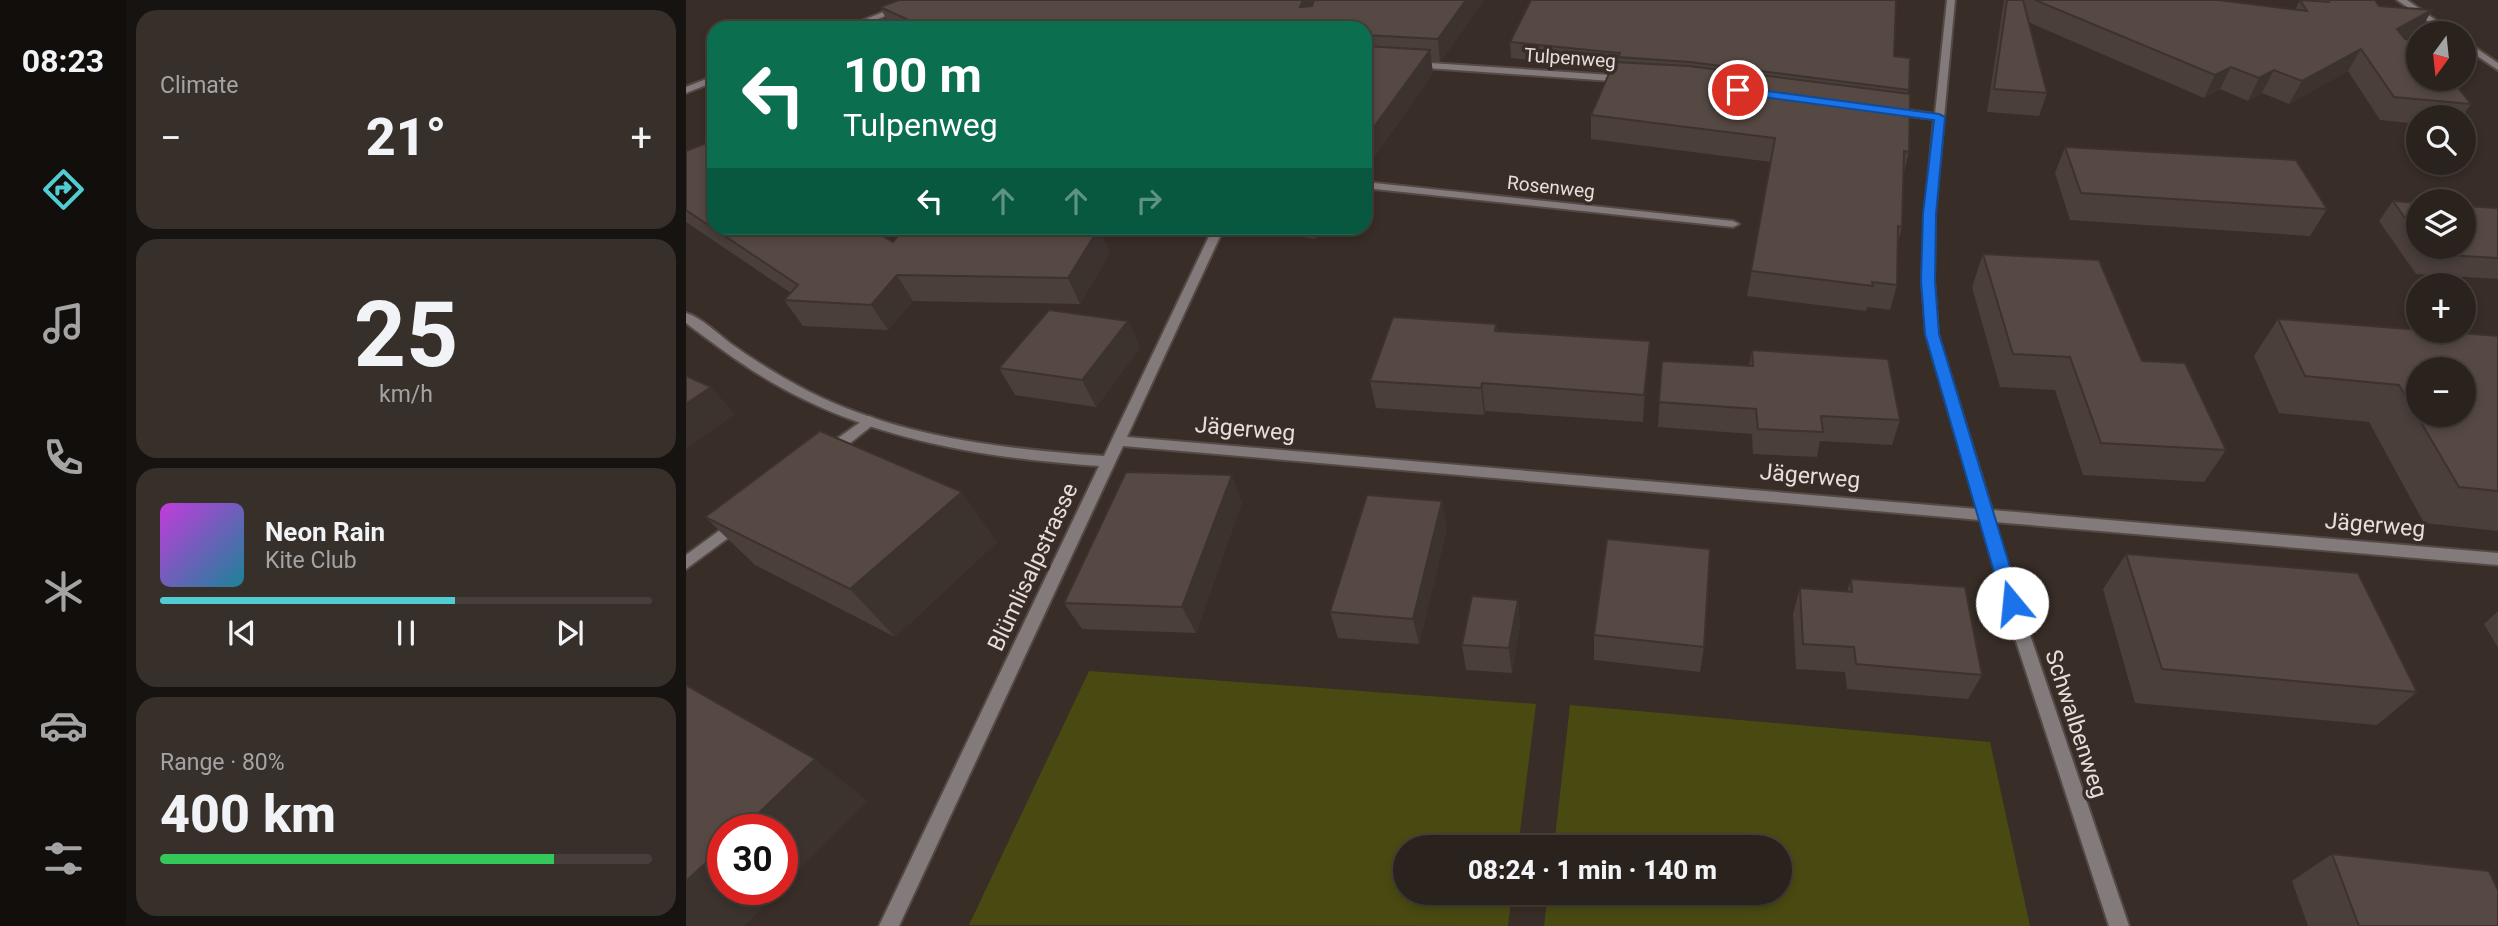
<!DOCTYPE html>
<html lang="en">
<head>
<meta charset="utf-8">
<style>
  body { margin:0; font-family:Roboto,sans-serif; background:#362f2a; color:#f1f3f6; height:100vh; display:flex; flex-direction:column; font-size:26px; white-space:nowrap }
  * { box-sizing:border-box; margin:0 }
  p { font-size:23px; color:#a5a4a4 }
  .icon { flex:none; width:38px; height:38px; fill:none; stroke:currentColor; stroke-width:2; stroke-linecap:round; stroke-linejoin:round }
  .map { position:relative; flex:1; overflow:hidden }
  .panel { display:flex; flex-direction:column; gap:10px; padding:10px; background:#171310; width:560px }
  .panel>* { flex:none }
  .hud { position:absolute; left:21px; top:21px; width:665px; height:214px; border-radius:21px; box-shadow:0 4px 10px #0003,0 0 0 2px #463f3b; background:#0b6e4f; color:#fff; overflow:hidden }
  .needle { width:46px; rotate:195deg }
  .controls { position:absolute; left:1720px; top:21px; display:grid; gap:14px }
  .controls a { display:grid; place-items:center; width:70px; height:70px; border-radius:50%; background:#2a221d; box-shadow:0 4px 10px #0003,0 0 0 2px #463f3b; font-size:35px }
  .speed { position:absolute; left:21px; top:814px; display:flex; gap:14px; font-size:35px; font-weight:700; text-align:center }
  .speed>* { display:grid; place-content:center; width:91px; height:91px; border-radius:50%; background:#2a221d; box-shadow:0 4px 10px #0003,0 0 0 2px #463f3b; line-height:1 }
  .speed .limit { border:10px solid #d22; background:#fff; color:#111 }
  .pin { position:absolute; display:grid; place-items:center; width:60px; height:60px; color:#fff; margin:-30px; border:4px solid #fff; border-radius:50%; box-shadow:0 2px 7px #0007 }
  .me { position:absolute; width:77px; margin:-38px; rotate:343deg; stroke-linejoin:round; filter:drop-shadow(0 0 5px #0008) }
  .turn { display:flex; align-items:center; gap:24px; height:147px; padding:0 21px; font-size:32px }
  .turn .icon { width:91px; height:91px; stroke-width:2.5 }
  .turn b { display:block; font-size:49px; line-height:60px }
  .lanes { display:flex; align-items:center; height:66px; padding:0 21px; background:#0003; justify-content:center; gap:35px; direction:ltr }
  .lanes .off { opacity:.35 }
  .big { font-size:52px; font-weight:800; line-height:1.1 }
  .panel .widget { flex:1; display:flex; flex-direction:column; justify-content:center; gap:10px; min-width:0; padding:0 24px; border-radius:21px; background:#362f2a }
  .panel .dial { align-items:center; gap:0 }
  .dial b { font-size:91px; line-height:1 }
  .song { display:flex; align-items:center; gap:21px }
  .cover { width:84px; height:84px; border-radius:10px; background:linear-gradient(135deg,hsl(290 70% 55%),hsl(190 70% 35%)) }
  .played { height:7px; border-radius:4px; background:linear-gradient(90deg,#51ccd2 60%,#463f3b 60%) }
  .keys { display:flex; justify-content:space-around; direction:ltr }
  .heat { display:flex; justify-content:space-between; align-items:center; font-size:38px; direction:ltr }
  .charge { height:10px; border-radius:5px; background:linear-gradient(90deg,#34c759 80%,#463f3b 0) }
  .trip { position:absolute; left:707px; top:835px; width:399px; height:70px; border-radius:35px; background:#2a221d; box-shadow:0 4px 10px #0003,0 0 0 2px #463f3b; font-weight:800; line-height:70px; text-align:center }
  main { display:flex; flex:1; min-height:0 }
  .menu { display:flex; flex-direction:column; width:126px; justify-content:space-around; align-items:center; background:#110e0c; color:#a5a4a4 }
  .menu .icon { width:49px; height:49px }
  .menu .selected { color:#51ccd2 }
  .menu b { font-size:32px; color:#f1f3f6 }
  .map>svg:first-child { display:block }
  .green { fill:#494a11 }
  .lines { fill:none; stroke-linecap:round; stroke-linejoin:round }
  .service-casing { stroke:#544944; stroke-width:4 }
  .minor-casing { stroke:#544944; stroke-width:4 }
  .service { fill:#827a7b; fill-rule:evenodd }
  .minor { fill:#827a7b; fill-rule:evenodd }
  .wall { fill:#4a3f3a }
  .shaded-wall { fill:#3c332f }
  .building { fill:#564943; stroke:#3c332f; stroke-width:2; fill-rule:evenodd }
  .route { fill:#1a73e8; stroke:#114b97; stroke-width:2 }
  .labels { text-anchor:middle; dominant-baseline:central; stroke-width:7; stroke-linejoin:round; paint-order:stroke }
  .far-street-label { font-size:19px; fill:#e6dedb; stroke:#382d27 }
  .street-label { font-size:23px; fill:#e6dedb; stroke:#382d27 }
</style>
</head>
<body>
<main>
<nav class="menu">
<b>08:23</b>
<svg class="icon selected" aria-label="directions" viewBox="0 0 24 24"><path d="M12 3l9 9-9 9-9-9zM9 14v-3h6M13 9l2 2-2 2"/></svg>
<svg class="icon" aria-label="music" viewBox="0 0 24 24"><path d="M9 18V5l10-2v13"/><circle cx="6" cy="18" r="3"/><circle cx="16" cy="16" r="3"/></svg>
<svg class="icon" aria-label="phone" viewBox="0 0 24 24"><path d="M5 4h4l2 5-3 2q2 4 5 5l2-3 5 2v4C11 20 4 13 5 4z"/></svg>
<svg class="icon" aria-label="climate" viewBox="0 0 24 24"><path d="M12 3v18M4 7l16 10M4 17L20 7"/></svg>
<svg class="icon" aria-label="car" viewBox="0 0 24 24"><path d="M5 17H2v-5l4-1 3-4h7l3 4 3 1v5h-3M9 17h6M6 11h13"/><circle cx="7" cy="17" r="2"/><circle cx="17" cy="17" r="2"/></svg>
<svg class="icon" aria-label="filters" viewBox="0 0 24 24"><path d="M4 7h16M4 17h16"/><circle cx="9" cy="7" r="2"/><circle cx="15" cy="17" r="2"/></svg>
</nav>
<section class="panel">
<div class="widget"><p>Climate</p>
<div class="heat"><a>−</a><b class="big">21°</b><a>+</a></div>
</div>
<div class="widget dial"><b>25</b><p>km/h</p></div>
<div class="widget">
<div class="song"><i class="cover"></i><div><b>Neon Rain</b><p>Kite Club</p></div></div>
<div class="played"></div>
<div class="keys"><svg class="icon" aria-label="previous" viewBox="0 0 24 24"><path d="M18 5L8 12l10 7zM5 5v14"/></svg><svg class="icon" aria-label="pause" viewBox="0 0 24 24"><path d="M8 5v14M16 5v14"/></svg><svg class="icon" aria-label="next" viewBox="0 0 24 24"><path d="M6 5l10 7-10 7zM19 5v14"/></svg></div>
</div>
<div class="widget"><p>Range · 80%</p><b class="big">400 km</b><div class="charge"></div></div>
</section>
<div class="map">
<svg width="1812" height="926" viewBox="0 0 1812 926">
  <rect width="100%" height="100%" fill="#382d27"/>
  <g class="green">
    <polygon points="403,671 850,704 832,847 719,847 719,892 826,893 822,926 283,925"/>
    <polygon points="884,705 1304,742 1344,926 858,926 862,893 1094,892 1094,847 868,847"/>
  </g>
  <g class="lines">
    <g class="service-casing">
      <g id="service">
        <polygon points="227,0 238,0 170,28 158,28"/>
        <polygon points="28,76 28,82 0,93 0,87"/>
        <polygon points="183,416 188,418 190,421 188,424 148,456 138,456 136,452 138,448"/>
        <polygon points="52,517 57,519 59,523 57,527 0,569 0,555"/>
      </g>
    </g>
    <g class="minor-casing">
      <g id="minor">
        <path d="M1261,0H1269L1249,214L1248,281L1252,334L1306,510L1812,553V565L1309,522L1341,626L1443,926H1423L1325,626L1294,520L437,446L213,926H193L413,466C312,459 209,444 117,399C75,379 37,351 0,323V313C16,318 31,333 44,343C69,361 95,377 122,391C212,437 318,449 418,456L527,228H538L441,437L1291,509L1240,334L1236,281L1239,214L1248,119L1206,114L1201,111L1206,108L1249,114Z"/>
        <polygon points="1711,0 1721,0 1768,33 1759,33"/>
        <polygon points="1778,40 1812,63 1812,70 1778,47"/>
        <polygon points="729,62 940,76 945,79 940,82 726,67 724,65"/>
        <polygon points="679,182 1047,221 1053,224 1047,227 679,188"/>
      </g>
    </g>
    <use href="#service" class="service"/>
    <use href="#minor" class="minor"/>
  </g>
  <g class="wall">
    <polygon points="213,0 798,0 754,62 745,62 747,73 679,170 679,28 205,28 194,7"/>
    <polygon points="1318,0 1349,0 1609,10 1614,0 1689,0 1693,6 1746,10 1733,32 1719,39 1785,104 1776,117 1732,117 1732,124 1694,120 1662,71 1603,104 1576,93 1562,101 1534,89 1518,98 1342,22 1361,93 1353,116 1301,112"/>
    <polygon points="824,42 1208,56 1223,90 1222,94 1223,152 1218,172 1216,227 1212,243 1211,285 1204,310 1181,307 1180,311 1061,296 1085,162 905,139 905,115 925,68 825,58"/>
    <polygon points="1379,147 1641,209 1624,236 1384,220 1369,173"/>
    <polygon points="0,151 207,242 424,253 394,304 227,301 202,330 117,326 98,300 105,293 0,222"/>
    <polygon points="1707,201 1732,203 1732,247 1778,247 1812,208 1812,279 1730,274 1693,221"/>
    <polygon points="571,228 638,228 630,239 572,230"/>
    <polygon points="1297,254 1456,361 1540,450 1518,482 1397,475 1369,390 1314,387 1286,287"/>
    <polygon points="1592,319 1812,336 1812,531 1738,523 1683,422 1593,413 1568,356"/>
    <polygon points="442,321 454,348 410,407 329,395 313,368"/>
    <polygon points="810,324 811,331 964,341 957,422 799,411 798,415 690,408 684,381"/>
    <polygon points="1066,350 1214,420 1206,445 1134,441 1131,457 1067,454 1066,434 972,427 976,361 1063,366"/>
    <polygon points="556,502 510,633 396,629 378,603"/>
    <polygon points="19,517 311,542 209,637 69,565"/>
    <polygon points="761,528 733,644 652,638 644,612"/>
    <polygon points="1440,554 1731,692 1691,725 1449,703 1417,589"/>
    <polygon points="1165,579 1296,675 1282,699 1161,689 1159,672 1110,669 1107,614 1114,588 1161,592"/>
    <polygon points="832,600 834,625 826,673 780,670 776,645"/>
    <polygon points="1812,611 1812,648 1798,624"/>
    <polygon points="908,635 1018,647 1014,672 908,660"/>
    <polygon points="1646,854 1812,926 1622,926 1606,881"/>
  </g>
  <g class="shaded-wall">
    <polygon points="617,0 630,0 619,28 614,7"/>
    <polygon points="780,0 798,0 754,62 752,39"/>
    <polygon points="1746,10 1733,32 1698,51 1711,29"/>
    <polygon points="1675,49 1662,71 1603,104 1616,81"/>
    <polygon points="744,50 747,73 679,170 679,139"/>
    <polygon points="1545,67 1534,89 1518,98 1529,75"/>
    <polygon points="1588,70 1576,93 1562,101 1573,78"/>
    <polygon points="413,228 424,253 394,304 382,278"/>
    <polygon points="628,228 638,228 630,239"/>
    <polygon points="211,275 227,301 202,330 185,305"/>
    <polygon points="442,321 454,348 410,407 396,380"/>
    <polygon points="964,341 962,368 957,422 958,395"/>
    <polygon points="796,383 799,411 798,415 795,388"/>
    <polygon points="25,387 49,414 0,449 0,404"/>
    <polygon points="546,475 556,502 510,633 496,607"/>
    <polygon points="276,492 311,542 209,637 164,589"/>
    <polygon points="756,501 761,528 733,644 727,619"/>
    <polygon points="832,600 834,625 826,673 823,648"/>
    <polygon points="129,759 182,801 96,887 96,830 55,830"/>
    <polygon points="37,847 37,889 95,889 58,926 0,926 0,881"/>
  </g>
  <g class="building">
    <polygon points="213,0 617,0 614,7 626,6 628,0 780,0 752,39 679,35 679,28 240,28 194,7"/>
    <polygon points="845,0 1210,0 1208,56 1224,58 1223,90 1004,62 932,57 934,53 824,42"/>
    <polygon points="1321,0 1337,0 1361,93 1308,89"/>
    <polygon points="1349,0 1532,0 1621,11 1614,0 1643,2 1642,0 1689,0 1693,6 1746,10 1711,29 1719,39 1732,41 1732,79 1765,79 1785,104 1708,97 1675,49 1616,81 1588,70 1573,78 1545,67 1529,75"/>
    <polygon points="679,46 744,50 679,139"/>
    <polygon points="928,62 1003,66 1224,94 1223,152 1218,151 1216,227 1212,226 1211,285 1186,282 1187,286 1065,271 1089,138 905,115"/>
    <polygon points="28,140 28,228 183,228 207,242 218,228 413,228 382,278 211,275 185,305 98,300 112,285 0,210 0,151"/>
    <polygon points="1379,147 1610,160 1641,209 1395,193"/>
    <polygon points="1707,201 1732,203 1732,237"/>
    <polygon points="1778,206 1812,208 1812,258 1744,254 1739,247 1778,247"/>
    <polygon points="1297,254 1413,260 1456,361 1499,363 1540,450 1415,443 1384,357 1327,354"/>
    <polygon points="363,310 442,321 396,380 313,368"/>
    <polygon points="707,317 810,324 809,331 964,341 958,395 796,383 795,388 684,381"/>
    <path d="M1592,319L1812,336V491L1773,487L1713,385L1619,376ZM1732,369H1778V415H1732Z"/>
    <polygon points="1066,350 1202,359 1214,420 1135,416 1137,432 1072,429 1070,409 973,402 976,361 1067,366"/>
    <polygon points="0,376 25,387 0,404"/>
    <polygon points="134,431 276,492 164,589 19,517"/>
    <polygon points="440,472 546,475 496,607 378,603"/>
    <polygon points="681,495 756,501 727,619 644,612"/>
    <polygon points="921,539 1024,549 1018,647 908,635"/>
    <polygon points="1440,554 1672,573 1731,692 1476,669"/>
    <polygon points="1165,579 1279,587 1296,675 1170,664 1168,647 1117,644 1114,588 1166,592"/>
    <polygon points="786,596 832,600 823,648 776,645"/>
    <polygon points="0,685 129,759 55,830 37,830 37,847 0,881"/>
    <polygon points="1646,854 1803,871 1812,890 1812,926 1673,926"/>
  </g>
  <polygon class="route" points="1052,87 1253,114 1259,117 1250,214 1249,281 1253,334 1335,603 1332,609 1326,611 1320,609 1317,603 1239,334 1235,281 1237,214 1248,120 1048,93 1048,88"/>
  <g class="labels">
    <g class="far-street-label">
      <text transform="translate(884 58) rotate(4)">Tulpenweg</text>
      <text transform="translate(865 187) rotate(6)">Rosenweg</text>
    </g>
    <g class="street-label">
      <text transform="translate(559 429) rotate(5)">Jägerweg</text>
      <text transform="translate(1124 476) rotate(5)">Jägerweg</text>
      <text transform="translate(1689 525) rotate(5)">Jägerweg</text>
      <text transform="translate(347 567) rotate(-65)">Blümlisalpstrasse</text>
      <text transform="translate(1390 724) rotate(72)">Schwalbenweg</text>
    </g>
  </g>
</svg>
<div class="controls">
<a><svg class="needle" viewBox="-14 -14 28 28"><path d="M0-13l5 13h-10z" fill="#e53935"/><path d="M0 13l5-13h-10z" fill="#a5a4a4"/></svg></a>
<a><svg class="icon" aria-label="search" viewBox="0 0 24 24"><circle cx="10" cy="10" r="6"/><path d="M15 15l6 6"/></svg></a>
<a><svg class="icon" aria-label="layers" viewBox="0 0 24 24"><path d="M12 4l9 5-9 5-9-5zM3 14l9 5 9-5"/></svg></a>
<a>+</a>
<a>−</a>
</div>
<div class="speed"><div class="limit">30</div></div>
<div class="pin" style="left:1052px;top:90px;background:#d93025"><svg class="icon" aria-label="arrive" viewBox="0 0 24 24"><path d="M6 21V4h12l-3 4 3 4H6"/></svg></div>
<svg class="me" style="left:1326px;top:603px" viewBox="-20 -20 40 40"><circle r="19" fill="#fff"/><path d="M0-13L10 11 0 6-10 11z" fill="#1a73e8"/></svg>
<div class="trip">08:24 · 1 min · 140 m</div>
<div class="hud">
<div class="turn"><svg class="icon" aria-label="left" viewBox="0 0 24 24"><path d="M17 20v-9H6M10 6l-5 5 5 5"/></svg><div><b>100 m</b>Tulpenweg</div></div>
<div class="lanes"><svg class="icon" aria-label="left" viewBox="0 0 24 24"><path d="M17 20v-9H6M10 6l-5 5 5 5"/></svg><svg class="icon off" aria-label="ahead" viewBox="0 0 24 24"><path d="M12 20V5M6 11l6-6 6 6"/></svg><svg class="icon off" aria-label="ahead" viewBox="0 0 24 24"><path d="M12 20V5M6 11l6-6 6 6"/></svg><svg class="icon off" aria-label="right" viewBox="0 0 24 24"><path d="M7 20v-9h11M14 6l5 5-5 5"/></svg></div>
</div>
</div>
</main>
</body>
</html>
